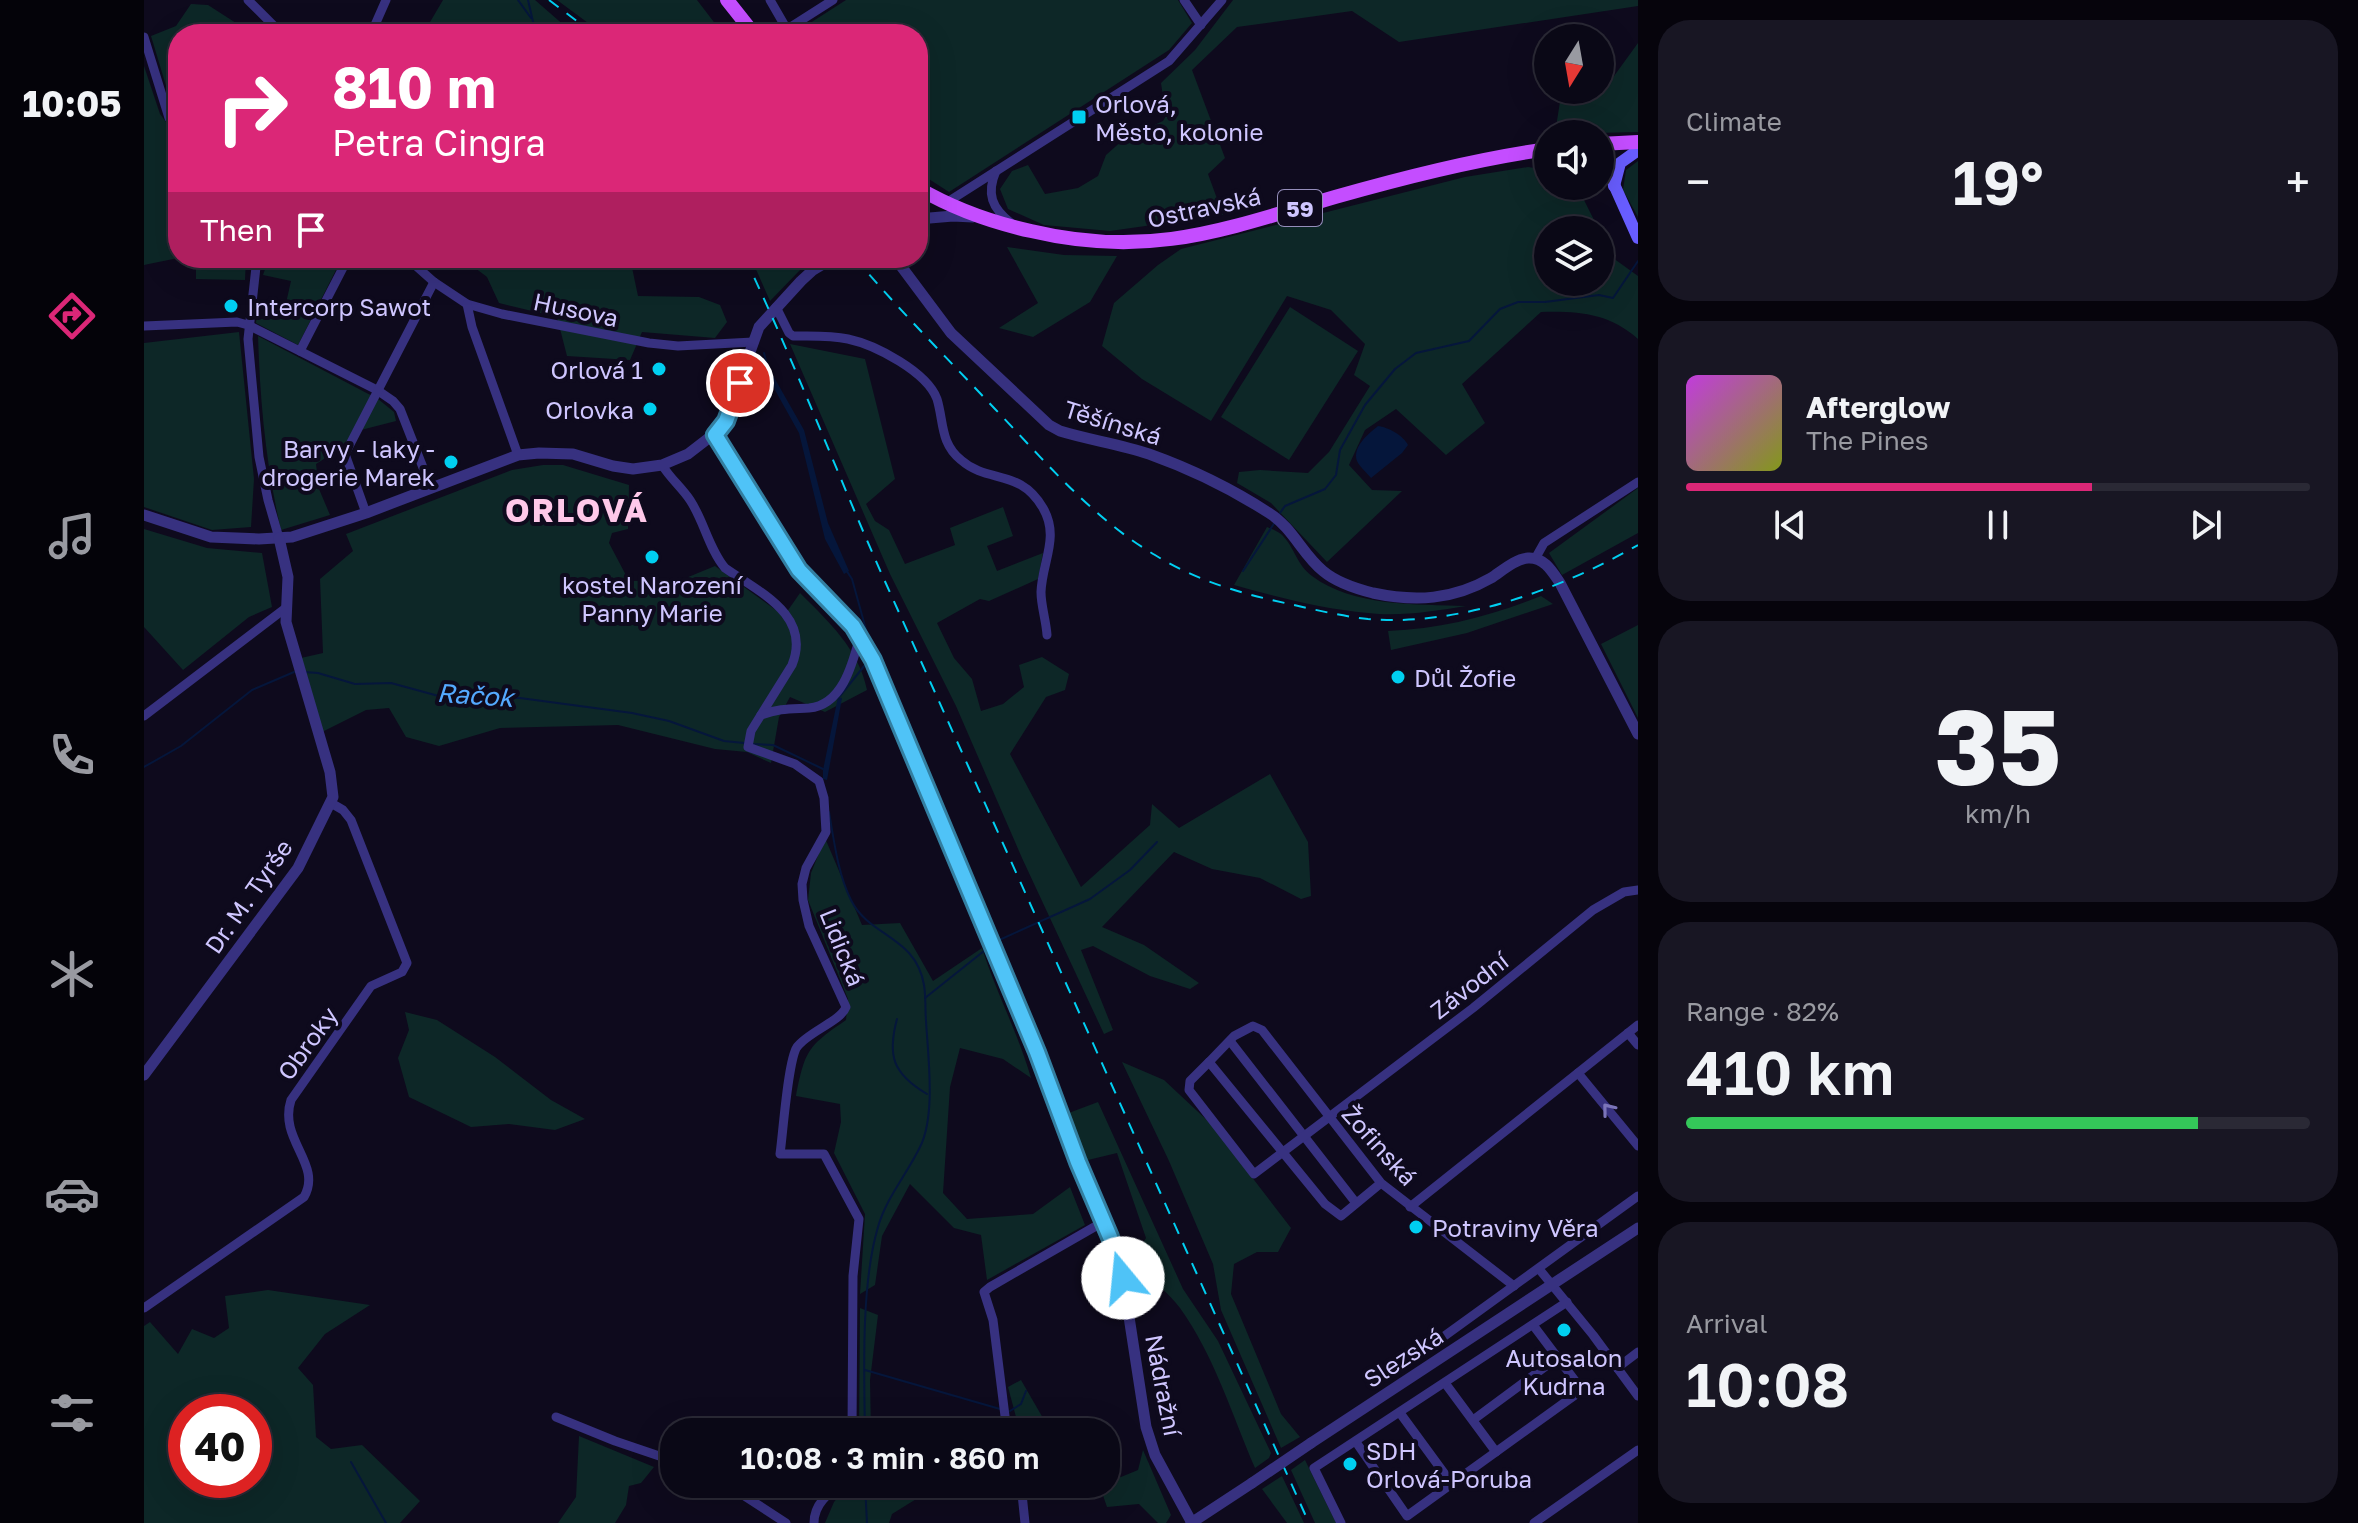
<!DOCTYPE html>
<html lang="en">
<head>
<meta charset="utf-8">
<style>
  body { margin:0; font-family:"Golos Text",sans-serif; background:#181623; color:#f1f3f6; height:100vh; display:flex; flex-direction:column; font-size:30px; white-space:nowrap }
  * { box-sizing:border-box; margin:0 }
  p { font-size:26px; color:#999aa1 }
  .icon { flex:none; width:44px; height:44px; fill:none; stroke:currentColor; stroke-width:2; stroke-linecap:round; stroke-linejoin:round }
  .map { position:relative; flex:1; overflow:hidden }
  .drawer { display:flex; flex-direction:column; gap:20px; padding:20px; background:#06040c; width:720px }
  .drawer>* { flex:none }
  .banner { position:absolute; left:24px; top:24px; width:760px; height:244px; border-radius:32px; box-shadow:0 8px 32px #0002,0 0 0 2px #2a2935; background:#db2777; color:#fff; overflow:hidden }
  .needle { width:52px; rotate:191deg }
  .buttons { position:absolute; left:1390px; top:24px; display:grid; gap:16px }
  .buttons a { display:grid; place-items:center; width:80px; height:80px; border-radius:50%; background:#0a0816; box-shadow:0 8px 32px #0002,0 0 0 2px #2a2935; font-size:40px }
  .speed { position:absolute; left:24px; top:1394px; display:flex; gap:16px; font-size:40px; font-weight:700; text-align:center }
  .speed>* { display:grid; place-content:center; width:104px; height:104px; border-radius:50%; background:#0a0816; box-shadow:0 8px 32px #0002,0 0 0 2px #2a2935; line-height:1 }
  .speed .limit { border:12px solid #d22; background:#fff; color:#111 }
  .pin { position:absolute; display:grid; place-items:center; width:68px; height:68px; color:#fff; margin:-34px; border:4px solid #fff; border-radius:50%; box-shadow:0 2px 8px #0007 }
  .me { position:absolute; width:88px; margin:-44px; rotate:343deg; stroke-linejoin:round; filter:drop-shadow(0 0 6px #0008) }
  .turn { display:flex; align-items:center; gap:28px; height:168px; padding:0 32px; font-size:36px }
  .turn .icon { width:104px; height:104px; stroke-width:2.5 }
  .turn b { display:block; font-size:56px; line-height:68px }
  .then { display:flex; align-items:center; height:76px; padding:0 32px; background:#0003; gap:16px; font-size:30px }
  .big { font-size:60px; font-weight:600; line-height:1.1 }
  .drawer .card { flex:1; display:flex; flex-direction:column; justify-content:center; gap:12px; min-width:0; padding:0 28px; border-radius:32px; background:#181623 }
  .drawer .dial { align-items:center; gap:0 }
  .dial b { font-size:104px; line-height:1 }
  .song { display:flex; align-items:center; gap:24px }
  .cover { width:96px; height:96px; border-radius:12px; background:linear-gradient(135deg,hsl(290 70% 55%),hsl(70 70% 35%)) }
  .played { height:8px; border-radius:4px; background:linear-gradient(90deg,#db2777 65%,#2a2935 65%) }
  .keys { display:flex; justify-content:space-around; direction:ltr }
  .heat { display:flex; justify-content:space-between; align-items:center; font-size:44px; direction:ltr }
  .charge { height:12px; border-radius:6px; background:linear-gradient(90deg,#34c759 82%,#2a2935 0) }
  .trip { position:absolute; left:516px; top:1418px; width:460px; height:80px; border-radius:32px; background:#0a0816; box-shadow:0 8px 32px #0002,0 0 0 2px #2a2935; font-weight:600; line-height:80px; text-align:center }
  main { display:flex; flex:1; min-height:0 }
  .dock { display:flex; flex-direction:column; width:144px; justify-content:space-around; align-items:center; background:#040309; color:#999aa1 }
  .dock .icon { width:56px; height:56px }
  .dock .active { color:#db2777 }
  .dock b { font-size:36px; color:#f1f3f6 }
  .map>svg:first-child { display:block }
  .green { fill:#0d2727; fill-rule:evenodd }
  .water { fill:#05163b }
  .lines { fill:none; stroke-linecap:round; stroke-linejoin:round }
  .stream { stroke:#05163b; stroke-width:2 }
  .minor { stroke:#373180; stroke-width:9 }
  .tertiary { stroke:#373180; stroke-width:11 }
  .secondary { stroke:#685dff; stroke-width:12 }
  .primary { stroke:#c44dff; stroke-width:14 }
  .rail { stroke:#00cff1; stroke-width:2; stroke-dasharray:12 10; stroke-linecap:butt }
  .tertiary-bridge { stroke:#373180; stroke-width:11 }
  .oneway { stroke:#7b74b9 }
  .route-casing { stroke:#337fa1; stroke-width:20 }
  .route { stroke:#4fc3f7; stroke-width:14 }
  .poi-dot { fill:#00cff1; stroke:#0e0a1d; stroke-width:3 }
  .labels { text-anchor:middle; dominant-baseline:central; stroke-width:8; stroke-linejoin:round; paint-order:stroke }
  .shield { fill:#0e0a1d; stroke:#958ebb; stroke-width:2 }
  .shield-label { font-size:22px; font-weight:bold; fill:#cfc6ff }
  .poi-label { font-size:24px; fill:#cfc6ff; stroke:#0e0a1d; text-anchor:start }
  .street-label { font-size:24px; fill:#cfc6ff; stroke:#0e0a1d }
  .water-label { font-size:26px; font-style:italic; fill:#54a9ff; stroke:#0e0a1d }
  .district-label { font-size:32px; font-weight:bold; letter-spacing:2px; fill:#ffc8e9; stroke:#0e0a1d }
</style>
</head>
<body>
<main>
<nav class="dock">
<b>10:05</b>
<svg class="icon active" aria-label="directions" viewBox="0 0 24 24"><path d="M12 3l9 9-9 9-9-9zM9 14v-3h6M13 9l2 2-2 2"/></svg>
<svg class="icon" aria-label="music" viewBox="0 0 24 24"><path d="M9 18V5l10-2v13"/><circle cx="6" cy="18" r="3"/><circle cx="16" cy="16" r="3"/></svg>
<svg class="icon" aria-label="phone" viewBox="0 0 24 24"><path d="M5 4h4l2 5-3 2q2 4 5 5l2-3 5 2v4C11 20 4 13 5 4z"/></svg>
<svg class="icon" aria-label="climate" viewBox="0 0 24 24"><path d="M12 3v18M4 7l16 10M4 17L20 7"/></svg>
<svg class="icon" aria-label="car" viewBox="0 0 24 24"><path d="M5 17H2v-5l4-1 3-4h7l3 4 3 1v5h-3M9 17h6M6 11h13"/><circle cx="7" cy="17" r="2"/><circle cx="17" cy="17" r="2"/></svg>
<svg class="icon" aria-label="filters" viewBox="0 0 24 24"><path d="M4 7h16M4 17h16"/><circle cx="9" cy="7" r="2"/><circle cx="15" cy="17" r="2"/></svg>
</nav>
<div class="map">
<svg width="1494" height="1523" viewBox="0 0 1494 1523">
  <rect width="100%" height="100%" fill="#0e0a1d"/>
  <g class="green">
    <polygon points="299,0 391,0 430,34 361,34 350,23 340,34 279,34"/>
    <polygon points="413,0 553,0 579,34 459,34"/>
    <polygon points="702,0 1034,0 1048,23 1025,50 805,192 774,172 774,34 649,34"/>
    <polygon points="1089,0 1494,0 1494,6 1255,42 1208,11 1093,27 1048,70 1081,158 1064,174 1079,215 966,231 900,225 864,209 856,189 868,171 884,165 901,194 934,188 954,176 962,155 980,139 1019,121 1022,116 1017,83 1051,50"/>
    <polygon points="47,4 64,5 109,34 34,34 34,110 26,99 7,36 32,26"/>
    <polygon points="1494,43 1494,132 1411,134 1417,95 1437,90 1456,90 1456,85 1465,83"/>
    <polygon points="0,66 16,114 34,138 34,258 0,265"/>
    <polygon points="1494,161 1494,217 1479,190 1482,170"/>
    <path d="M1384,167L1404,170V186H1433L1455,230H1404V282H1456V233L1469,258L1494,276V339C1465,313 1434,311 1397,312L1318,384L1341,423L1302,455L1252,409L1221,430L1205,465L1228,490L1258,491L1183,562L1127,503L1093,483L1095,472L1116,470L1164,473L1185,452L1226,386L1210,375L1221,344L1187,310L1143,296L1067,421L998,379L958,346L970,303L1014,265L1037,249L1321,177Z"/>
    <polygon points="863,247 920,255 973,256 946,302 889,337 855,328 894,303"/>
    <polygon points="52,258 102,258 101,280 52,279"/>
    <polygon points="125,258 198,258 154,345 112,323 113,310 140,312 147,281 119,275"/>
    <polygon points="318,258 486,258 494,296 555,297 576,305 583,322 571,338 498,332 486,360 423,356 413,317 355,303 343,277"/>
    <polygon points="607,258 673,258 658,268 626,301"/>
    <polygon points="1146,307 1214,351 1145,460 1077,417"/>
    <polygon points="95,332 110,479 107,527 68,530 0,507 0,343"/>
    <path d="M114,336L234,399L250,412L252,421L213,431L197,448L172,464L175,489L186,515L137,530C122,466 116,402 114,336Z"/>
    <polygon points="646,344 721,359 751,479 722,504 731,521 745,530 761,564 811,545 806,528 859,507 869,536 843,546 853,571 899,553 894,579 845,601 836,599 793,623 810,658 828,679 837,711 859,704 880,687 875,665 898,657 925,674 921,690 902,697 866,754 937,887 1006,825 1008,804 1035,828 1126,774 1164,842 1167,896 1157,899 1116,878 1068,869 1030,852 958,927 1000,945 1055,983 1046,989 1006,976 949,946 937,950 969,1030 960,1034 878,858 812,706 746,574"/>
    <path d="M399,465H419L485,485L484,529L468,533L465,543L485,581L537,580L571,566L640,616L656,593C684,621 715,649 723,690L681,712L646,697L635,717L627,763L603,752L571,749L474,725L356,728L295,746L262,737L245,708L222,710L178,732L157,658L179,653L176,579L209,551L202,534L368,470Z"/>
    <polygon points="1494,488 1494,533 1418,575 1405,553"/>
    <path d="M1123,527C1128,529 1136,532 1139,536C1150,547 1153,565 1168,576C1209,607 1273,604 1322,606C1291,611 1256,617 1224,613C1179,609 1133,597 1090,585Z"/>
    <polygon points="0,529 63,548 118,553 128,607 105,617 39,670 0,627"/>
    <path d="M1397,596L1409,604L1323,633L1247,650L1244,631C1298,629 1347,616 1397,596Z"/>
    <polygon points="1494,625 1494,718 1457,644"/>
    <path d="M681,838L718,925L756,923L789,981L838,948C852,992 874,1033 887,1078L859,1059L816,1048L806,1087L799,1193L823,1219L889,1214L926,1187L941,1225L843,1280L837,1235L810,1228L766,1184L738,1236L731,1285L716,1294L721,1214L690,1153L697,1122L696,1104L652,1096C661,1050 664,1046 702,1020L704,999L664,900L667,873Z"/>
    <polygon points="261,1012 293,1020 351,1057 407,1100 441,1119 411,1130 365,1124 327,1127 265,1097 254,1058 265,1030"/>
    <polygon points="978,1062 1020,1080 1067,1124 1147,1228 1134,1252 1113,1252 1090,1264 1087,1294 1137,1414 1156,1437 1137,1448 1077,1310 1069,1264 1025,1161"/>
    <path d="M954,1102L1039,1289L1074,1341L1127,1453L1125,1458L1111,1468C1088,1415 1070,1355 1036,1308C1022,1289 1002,1278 990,1257L1002,1238L973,1153L944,1160L922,1114Z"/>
    <path d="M124,1290L226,1305L181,1334L154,1368L169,1385L172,1437L187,1449L218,1445L276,1501L256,1523H0V1326L6,1322L34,1354L48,1329L70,1338L85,1328L81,1296ZM110,1412V1480H42V1412Z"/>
    <polygon points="716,1308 734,1315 726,1380 727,1432 715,1432"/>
    <polygon points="877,1380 907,1432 876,1432 864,1387"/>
    <polygon points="435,1436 510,1467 497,1483 485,1486 482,1505 471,1523 414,1523 432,1497"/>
    <polygon points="999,1450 1027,1515 1022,1523 1014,1523 995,1504 963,1507 955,1484 962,1484 962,1467 966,1473 977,1477 994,1470"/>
    <polygon points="1161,1460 1192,1523 1171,1523 1147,1470"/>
    <polygon points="1138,1476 1160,1523 1143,1523 1118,1489"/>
    <polygon points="706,1484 728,1484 728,1499 755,1496 787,1484 790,1488 748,1514 745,1523 681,1523 690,1502"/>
  </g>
  <g class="water">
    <polygon points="627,372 660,430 684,523 705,571 700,574 681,539 655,433 622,374"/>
    <path d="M1234,426C1244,427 1260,436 1264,445L1258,453L1227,478C1223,473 1215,466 1213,461C1208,447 1225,433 1234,426Z"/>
    <polygon points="694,697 698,698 683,780 679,779 679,770"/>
  </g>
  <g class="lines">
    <g class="stream">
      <polyline points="374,0 387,18"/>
      <polyline points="384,0 390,26 399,34"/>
      <polyline points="620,353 625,372"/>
      <polyline points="1136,513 1141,506 1181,489 1192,475 1196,450 1221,405 1251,369 1272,353 1325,341 1356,309 1374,302 1401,302 1455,295 1469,298 1494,261"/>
      <polyline points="702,570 708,579 726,644"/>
      <polyline points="1099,571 1131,522"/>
      <polyline points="160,672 174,673 211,684 247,683 302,698 376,698 488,713 525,721 580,741 600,743"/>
      <polyline points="696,696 725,660"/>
      <polyline points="607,744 629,745 679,769"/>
      <polyline points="0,767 37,746 108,690 150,672"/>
      <path d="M685,812C690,841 694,874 707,900C725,937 772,936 780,985C782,996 781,1009 782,1021C784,1056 792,1115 776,1147C763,1174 742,1198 734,1227C717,1284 720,1372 721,1432"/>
      <polyline points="853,941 946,899 986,870 1013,842"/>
      <polyline points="781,998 845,947"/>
      <path d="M753,1019C743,1056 749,1074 783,1094"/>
      <polyline points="721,1370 856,1409"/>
      <polyline points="866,1411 877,1404 882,1391"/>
      <polyline points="207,1462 242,1523"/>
      <polyline points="721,1484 723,1523"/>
    </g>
    <g class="minor">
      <polyline points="104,0 138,34"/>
      <polyline points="626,0 641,26 645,28 689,0"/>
      <polyline points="1040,0 1057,25"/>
      <polyline points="227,34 242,0"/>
      <polyline points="0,37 25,118 34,128"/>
      <path d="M852,171C842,194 848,208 867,223"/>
      <polyline points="802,203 1025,61 1078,0"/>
      <polyline points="113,258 104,339 115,457 124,500 135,538"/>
      <polyline points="263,258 290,282 323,304 358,314 505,343 534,346 609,342"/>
      <polyline points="323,304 328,327 374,455"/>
      <path d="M632,307L645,333L649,336C667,336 686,335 704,339C732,345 783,372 793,399C800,422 796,443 817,460C844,484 876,468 899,508C916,537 898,562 897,592C897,606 902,620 903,635"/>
      <polyline points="0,326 93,322 104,325 233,390 249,401 256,409 287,488"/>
      <polyline points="156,351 204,258"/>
      <path d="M518,465C526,478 538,488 546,500C560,521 565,549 581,568C615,592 668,615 648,665L607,731L604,747L651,764L675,781L680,798L682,832L662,868L658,884L659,900L665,926L702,1007C697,1021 664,1032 653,1047C644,1060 639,1133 636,1154H680L715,1219L709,1276L708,1432"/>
      <polyline points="222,513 201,454 290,282"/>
      <polyline points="1391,559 1400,543 1494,482"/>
      <path d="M617,715C636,708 646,709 665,708C699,705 709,662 716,636"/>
      <polyline points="0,716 143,607"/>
      <polyline points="1484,1033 1494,1045"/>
      <polyline points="1086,1041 1212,1203"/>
      <polyline points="1065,1062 1046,1081 1045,1090 1110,1174 1329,1008 1449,910 1480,892 1494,890"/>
      <polyline points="1434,1073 1494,1146"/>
      <polyline points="1237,1183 1197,1216 1181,1204 1065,1062 1090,1036 1109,1026 1118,1030 1237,1183 1370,1286"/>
      <polyline points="1266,1207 1494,1025"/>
      <polyline points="1395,1269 1449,1335 1494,1396"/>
      <path d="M0,1308L160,1197C179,1164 134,1140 147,1100L227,986L258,972L263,963L207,820L199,810L187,803"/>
      <polyline points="1259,1366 1494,1196"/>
      <polyline points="1473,1368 1494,1352"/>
      <polyline points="1301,1383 1352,1452"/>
      <polyline points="1256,1413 1308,1484"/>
      <polyline points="412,1417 471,1441 530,1461"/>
      <polyline points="1329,1420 1413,1358"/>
      <polyline points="863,1432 849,1320 840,1292 846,1287 959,1222"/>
      <polyline points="1212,1442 1263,1516 1438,1390 1389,1325"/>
      <polyline points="582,1484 642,1523"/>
      <polyline points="877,1484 881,1523"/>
      <path d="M670,1523C670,1504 684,1493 699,1484"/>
      <polyline points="1197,1523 1170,1468 1423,1302"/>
      <polyline points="1390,1523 1494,1450"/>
    </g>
    <g class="tertiary">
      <polyline points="774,219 809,216 829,217"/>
      <path d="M751,258L807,333L905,425L916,431C945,440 976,444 1005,454C1047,469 1088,489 1125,513C1149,528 1158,554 1179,571C1192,582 1213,589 1229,593C1271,602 1309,600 1347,578C1358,571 1371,559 1384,558C1400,557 1408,571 1416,583L1494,734"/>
      <polyline points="571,435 655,570 709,626 729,660 893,1052 934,1162 966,1237 979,1278 1002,1427 1011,1455 1048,1523"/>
      <polyline points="0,515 67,537 115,539 148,537 222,513 374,455 395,453 429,454 469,466 489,469 518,465 544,454 579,427 615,327 657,281 669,270 689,258"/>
      <polyline points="0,1075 154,868 189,797 186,772 142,622 144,577 135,538"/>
      <polyline points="1167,1443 1494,1228"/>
      <polyline points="1047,1523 1108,1483"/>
    </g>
    <g class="secondary">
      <polyline points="1456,153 1494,238"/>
      <polyline points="1470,186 1476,163 1494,150"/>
    </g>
    <g class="primary">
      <polyline points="583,0 610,34"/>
      <polyline points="1456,144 1494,142"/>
      <path d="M774,188C810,209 846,222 887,231C1005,259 1079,230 1191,197C1261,177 1331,159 1404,149"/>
    </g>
    <g class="rail">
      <polyline points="405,0 450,34"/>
      <path d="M601,258C651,363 692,471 739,577L1165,1523"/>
      <path d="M711,258C755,310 804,359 851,409C901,461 948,518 1011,555C1051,580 1095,593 1141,603C1168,609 1196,616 1224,619C1314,627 1417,589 1494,545"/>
    </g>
    <polyline class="tertiary-bridge" points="1108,1483 1167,1443"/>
  </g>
  <defs><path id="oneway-chevron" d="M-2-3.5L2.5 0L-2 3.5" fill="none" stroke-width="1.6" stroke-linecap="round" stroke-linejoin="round" transform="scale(2)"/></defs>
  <use class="oneway" href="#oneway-chevron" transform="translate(1464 1109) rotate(-129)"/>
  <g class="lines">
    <g class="route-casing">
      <polyline id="route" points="596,383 582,421 571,435 655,570 709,626 729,660 893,1052 934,1162 966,1237 979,1278"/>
    </g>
    <use href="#route" class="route"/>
  </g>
  <g class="poi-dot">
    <rect x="927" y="109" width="16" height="16" rx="4"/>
    <circle cx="87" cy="306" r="8"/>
    <circle cx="515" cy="369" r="8"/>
    <circle cx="506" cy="409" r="8"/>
    <circle cx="307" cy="462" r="8"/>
    <circle cx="508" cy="557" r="8"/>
    <circle cx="1254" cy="677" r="8"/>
    <circle cx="1272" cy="1227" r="8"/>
    <circle cx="1420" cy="1330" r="8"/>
    <circle cx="1206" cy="1464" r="8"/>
  </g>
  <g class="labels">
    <rect class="shield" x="1134" y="190" width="44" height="36" rx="6"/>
    <g class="shield-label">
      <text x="1156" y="208">59</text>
    </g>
    <g class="poi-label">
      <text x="951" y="103">Orlová,<tspan x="951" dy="28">Město, kolonie</tspan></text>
      <text x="103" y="306">Intercorp Sawot</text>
      <text x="499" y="369" text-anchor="end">Orlová 1</text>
      <text x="490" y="409" text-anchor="end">Orlovka</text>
      <text x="291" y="448" text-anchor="end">Barvy - laky -<tspan x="291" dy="28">drogerie Marek</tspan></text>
      <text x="508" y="584" text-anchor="middle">kostel Narození<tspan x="508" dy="28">Panny Marie</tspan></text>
      <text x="1270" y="677">Důl Žofie</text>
      <text x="1288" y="1227">Potraviny Věra</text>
      <text x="1420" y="1357" text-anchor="middle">Autosalon<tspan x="1420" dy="28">Kudrna</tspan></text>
      <text x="1222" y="1450">SDH<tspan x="1222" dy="28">Orlová-Poruba</tspan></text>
    </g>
    <g class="street-label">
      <text transform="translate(1060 207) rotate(-12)">Ostravská</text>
      <text transform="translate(432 309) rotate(12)">Husova</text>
      <text transform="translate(969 422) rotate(17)">Těšínská</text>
      <text transform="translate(104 896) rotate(-55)">Dr. M. Tyrše</text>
      <text transform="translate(699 947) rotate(68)">Lidická</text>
      <text transform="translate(1325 985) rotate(-38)">Závodní</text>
      <text transform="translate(163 1043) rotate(-54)">Obroky</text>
      <text transform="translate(1236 1145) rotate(48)">Žofinská</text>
      <text transform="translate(1259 1357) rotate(-33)">Slezská</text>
      <text transform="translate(1020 1385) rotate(79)">Nádražní</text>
    </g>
    <g class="water-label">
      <text transform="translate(331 695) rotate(4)">Račok</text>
    </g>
    <g class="district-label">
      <text x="433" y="510">ORLOVÁ</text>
    </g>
  </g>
</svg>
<div class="buttons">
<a><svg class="needle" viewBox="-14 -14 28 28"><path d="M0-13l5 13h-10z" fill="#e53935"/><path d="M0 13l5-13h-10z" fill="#999aa1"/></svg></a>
<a><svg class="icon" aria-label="sound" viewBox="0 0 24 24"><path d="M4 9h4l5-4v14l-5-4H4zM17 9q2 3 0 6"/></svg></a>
<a><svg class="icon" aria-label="layers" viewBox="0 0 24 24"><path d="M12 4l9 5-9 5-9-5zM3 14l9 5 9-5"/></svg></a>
</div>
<div class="speed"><div class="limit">40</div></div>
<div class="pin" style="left:596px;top:383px;background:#d93025"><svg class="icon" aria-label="arrive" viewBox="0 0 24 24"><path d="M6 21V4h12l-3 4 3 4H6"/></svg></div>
<svg class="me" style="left:979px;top:1278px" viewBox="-20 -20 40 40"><circle r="19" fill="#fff"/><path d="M0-13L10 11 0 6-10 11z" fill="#4fc3f7"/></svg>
<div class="trip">10:08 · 3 min · 860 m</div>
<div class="banner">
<div class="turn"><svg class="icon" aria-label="right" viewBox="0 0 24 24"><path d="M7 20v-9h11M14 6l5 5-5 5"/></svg><div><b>810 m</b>Petra Cingra</div></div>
<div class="then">Then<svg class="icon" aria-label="arrive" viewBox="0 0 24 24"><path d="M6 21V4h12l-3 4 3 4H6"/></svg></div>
</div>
</div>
<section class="drawer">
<div class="card"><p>Climate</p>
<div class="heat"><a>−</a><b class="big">19°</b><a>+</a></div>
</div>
<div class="card">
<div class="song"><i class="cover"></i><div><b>Afterglow</b><p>The Pines</p></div></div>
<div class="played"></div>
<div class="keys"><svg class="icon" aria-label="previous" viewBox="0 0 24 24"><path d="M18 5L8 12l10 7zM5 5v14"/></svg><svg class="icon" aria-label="pause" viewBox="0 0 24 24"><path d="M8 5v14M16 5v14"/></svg><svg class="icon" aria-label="next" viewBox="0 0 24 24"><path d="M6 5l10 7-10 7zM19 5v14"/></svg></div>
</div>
<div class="card dial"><b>35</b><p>km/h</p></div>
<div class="card"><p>Range · 82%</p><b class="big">410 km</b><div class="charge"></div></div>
<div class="card"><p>Arrival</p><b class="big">10:08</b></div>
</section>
</main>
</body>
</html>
